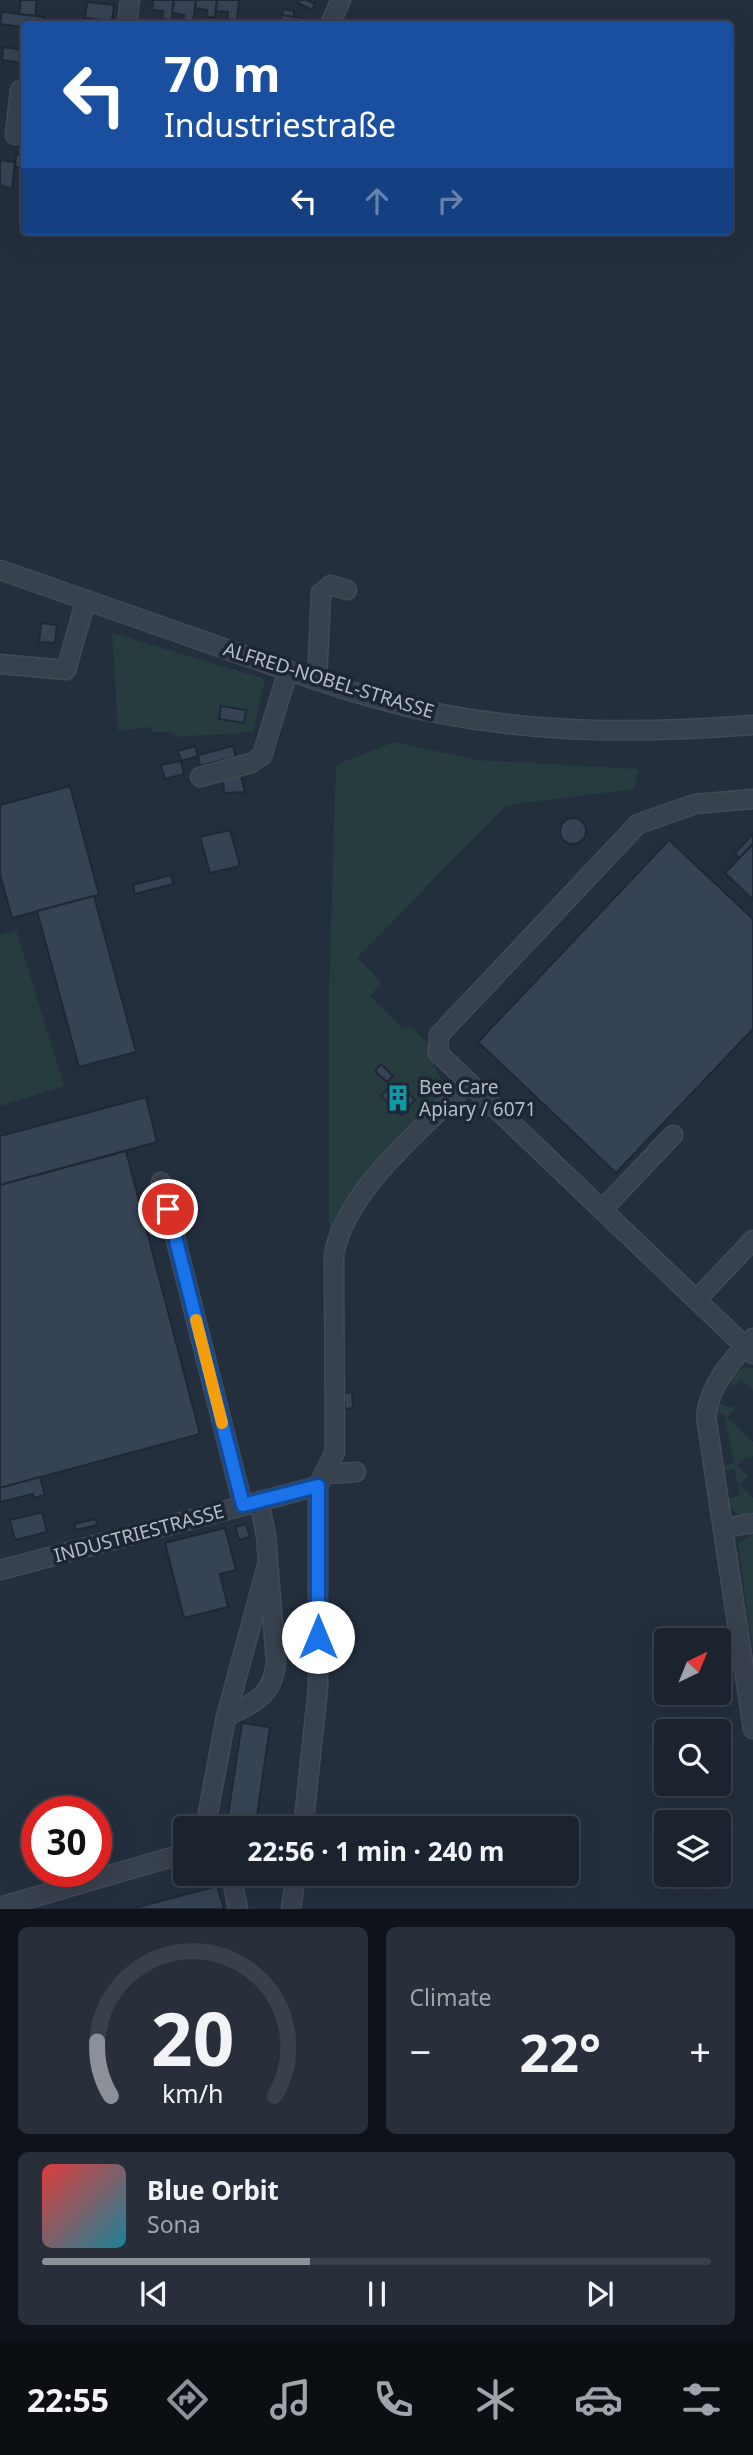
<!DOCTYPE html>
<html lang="en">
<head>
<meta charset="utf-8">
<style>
  body { margin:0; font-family:"Noto Sans",sans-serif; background:#282f3a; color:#f1f3f6; height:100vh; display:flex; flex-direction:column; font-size:26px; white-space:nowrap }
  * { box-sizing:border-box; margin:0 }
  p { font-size:23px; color:#a0a4aa }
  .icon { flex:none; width:38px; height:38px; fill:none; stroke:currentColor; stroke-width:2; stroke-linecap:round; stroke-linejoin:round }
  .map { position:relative; height:1909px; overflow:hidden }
  .panel { display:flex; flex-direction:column; gap:18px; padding:18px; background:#0f1319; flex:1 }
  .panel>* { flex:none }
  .top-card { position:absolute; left:21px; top:21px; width:712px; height:214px; border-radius:7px; box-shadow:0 7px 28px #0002,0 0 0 2px #39404a; background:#1a4fa0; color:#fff; overflow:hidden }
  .needle { width:46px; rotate:43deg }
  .controls { position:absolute; left:654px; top:1628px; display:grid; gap:14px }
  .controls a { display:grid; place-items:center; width:77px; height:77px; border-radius:7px; background:#1b232e; box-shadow:0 7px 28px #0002,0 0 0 2px #39404a; font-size:35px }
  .speed { position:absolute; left:21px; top:1796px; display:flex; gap:14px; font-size:35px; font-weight:700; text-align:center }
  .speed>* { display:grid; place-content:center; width:91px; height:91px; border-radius:50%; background:#1b232e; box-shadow:0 7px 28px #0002,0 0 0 2px #39404a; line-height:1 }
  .speed .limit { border:10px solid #d22; background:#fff; color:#111 }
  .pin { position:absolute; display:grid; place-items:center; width:60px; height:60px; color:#fff; margin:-30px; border:4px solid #fff; border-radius:50%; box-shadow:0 2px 7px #0007 }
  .me { position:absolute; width:77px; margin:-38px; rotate:0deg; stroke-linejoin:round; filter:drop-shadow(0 0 5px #0008) }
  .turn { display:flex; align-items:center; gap:24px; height:147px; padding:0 28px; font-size:32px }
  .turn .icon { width:91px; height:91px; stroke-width:2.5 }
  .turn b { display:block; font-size:49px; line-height:60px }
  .lanes { display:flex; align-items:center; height:66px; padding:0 28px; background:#0003; justify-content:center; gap:35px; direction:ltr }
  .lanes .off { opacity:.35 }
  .big { font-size:52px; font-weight:700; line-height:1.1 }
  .panel .card { flex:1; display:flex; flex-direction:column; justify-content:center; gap:10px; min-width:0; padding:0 24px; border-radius:10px; background:#282f3a }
  .panel .dial { align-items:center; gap:0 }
  .dial svg { height:182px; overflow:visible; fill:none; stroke:#39404a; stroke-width:7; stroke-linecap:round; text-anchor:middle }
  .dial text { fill:#f1f3f6; stroke:none }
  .song { display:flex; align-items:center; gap:21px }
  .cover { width:84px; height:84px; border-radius:10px; background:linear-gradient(135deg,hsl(0 70% 55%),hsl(190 70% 35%)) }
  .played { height:7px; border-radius:4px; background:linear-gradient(90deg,#8c9099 40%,#39404a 40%) }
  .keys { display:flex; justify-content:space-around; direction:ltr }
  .heat { display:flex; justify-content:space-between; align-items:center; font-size:38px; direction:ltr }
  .panel .tiles { flex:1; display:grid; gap:18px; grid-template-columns:1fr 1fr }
  .card:last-child { grid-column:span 2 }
  .trip { position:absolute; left:173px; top:1816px; width:406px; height:70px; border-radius:7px; background:#1b232e; box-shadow:0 7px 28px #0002,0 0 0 2px #39404a; font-weight:700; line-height:70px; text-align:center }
  .menu { display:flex; height:112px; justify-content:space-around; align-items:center; background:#0b0e12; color:#a0a4aa }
  .menu .icon { width:49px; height:49px }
  .menu .current { color:#8c9099 }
  .menu b { font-size:32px; color:#f1f3f6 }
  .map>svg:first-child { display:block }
  .green { fill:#263c3f }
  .building { fill:#364354; stroke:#1f2835; stroke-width:2 }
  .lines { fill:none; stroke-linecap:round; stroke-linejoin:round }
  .minor-casing { stroke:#414a57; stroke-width:21 }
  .minor { stroke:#38414e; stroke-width:18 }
  .route-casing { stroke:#114b97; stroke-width:18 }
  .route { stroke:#1a73e8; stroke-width:12 }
  .slow { stroke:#f59e0b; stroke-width:12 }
  .labels { text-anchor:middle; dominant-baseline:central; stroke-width:7; stroke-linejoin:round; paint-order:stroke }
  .street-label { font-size:19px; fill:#b4bcc9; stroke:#1d2633 }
  .poi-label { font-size:19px; fill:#b4bcc9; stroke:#1d2633; text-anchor:start }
</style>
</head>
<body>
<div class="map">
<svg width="753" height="1909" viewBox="0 0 753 1909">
  <rect width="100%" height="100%" fill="#242f3e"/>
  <g class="green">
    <polygon points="112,633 265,679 253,732 178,737 171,732 152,732 151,727 118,731"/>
    <polygon points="394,742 477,760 639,769 634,789 506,805 357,958 381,982 370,996 403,1028 412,1028 428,1043 433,1063 445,1086 442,1095 353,1189 329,1236 329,988 336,765"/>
    <polygon points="16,930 64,1086 0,1106 0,935"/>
    <polygon points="746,1367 753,1368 753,1390 741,1379 733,1387 729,1375"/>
    <polygon points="720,1404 735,1408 727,1417 753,1442 753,1456 751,1459 747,1455 737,1465 748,1476 740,1485 753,1498 753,1516 745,1519 729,1507 727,1498 740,1496 734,1469 722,1471 722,1466 734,1463 724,1414 713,1415"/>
    <polygon points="753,1534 753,1652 738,1544"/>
  </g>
  <g class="building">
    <polygon points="21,0 37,0 35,16 19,14"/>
    <polygon points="153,0 174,0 172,20 162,19 163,11 152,10"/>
    <polygon points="174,0 196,0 193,23 183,22 184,15 172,13"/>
    <polygon points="196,0 217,0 215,18 206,16 207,10 195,8"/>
    <polygon points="217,0 239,0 237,20 227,19 228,12 216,11"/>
    <polygon points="300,0 307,0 315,4 312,10 298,3"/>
    <polygon points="87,2 114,5 112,21 85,18"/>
    <polygon points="283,9 294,11 294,17 282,16"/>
    <polygon points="2,12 44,17 43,24 24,24 24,50 21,49 23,27 0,24"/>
    <polygon points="281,15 303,18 302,24 280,24"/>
    <polygon points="3,47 24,50 24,63 2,60"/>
    <polygon points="16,154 22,155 21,167 15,167"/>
    <polygon points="0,160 15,162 12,189 0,185"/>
    <polygon points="41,623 57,625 55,643 39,642"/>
    <polygon points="221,706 246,710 244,723 219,719"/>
    <polygon points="195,746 198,756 181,761 178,751"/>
    <polygon points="233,746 236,757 200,766 198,755"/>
    <polygon points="181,761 184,774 165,779 161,765"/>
    <polygon points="241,776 245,792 224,793 223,778"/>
    <polygon points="70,786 99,895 12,918 0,875 0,805"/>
    <circle cx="573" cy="831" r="13"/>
    <polygon points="230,830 240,866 210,873 200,837"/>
    <polygon points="753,834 753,844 739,858 735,853"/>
    <polygon points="669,840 753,919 753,1029 616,1173 478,1042"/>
    <polygon points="753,844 753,900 725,873"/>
    <polygon points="171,875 173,884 135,894 133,885"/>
    <polygon points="94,896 136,1052 79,1067 37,911"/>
    <polygon points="381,1064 393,1076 387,1082 375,1071"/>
    <polygon points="391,1085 403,1097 407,1092 415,1100 401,1115 381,1096"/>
    <polygon points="146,1097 157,1142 0,1185 0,1136"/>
    <polygon points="126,1151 200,1434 0,1488 0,1185"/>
    <polygon points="352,1392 353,1408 345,1409 344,1393"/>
    <polygon points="40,1477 45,1495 34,1498 33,1494 0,1502 0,1488"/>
    <polygon points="42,1512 47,1532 15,1540 10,1520"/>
    <polygon points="96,1519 97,1525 76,1530 74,1524"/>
    <polygon points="246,1524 250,1537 239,1540 235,1527"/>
    <polygon points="225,1528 236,1570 220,1574 228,1607 184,1618 165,1543"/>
    <polygon points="242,1723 270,1727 255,1829 226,1829"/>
    <polygon points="217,1886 224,1909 131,1909"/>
  </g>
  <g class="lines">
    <g class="minor-casing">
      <g id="minor">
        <polyline points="127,24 130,0"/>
        <polyline points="330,24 341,0"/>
        <polyline points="15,135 20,90"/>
        <path d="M0,570C80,598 160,626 240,654C306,677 373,701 442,714C546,734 648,733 753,725"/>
        <polyline points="0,664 66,670 86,600"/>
        <polyline points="317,681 321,593 331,585 347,590"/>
        <polyline points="200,777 251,763 262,756 288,671"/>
        <polyline points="753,799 695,804 638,824 439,1035 438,1053 753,1354"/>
        <polyline points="161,1182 243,1505"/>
        <polyline points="602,1210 673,1135"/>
        <polyline points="696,1300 753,1240"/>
        <path d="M753,1338C731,1361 710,1384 706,1416L753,1729"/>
        <polyline points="326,1474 356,1472"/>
        <path d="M318,1486L335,1452L334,1254C347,1188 422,1130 468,1083"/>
        <path d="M259,1501L266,1535L276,1662C273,1696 255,1702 226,1717L268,1562"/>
        <polyline points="723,1528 753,1523"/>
        <polyline points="0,1570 318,1486"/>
        <polyline points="205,1829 226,1717"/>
        <polyline points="303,1829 318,1688 318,1486"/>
        <polyline points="231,1874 238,1909"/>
        <polyline points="0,1907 186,1853"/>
        <polyline points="291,1909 296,1874"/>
      </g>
    </g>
    <use href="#minor" class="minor"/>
  </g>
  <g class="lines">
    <g class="route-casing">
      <polyline id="route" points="168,1209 243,1505 318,1486 318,1637"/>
    </g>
    <use href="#route" class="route"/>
    <polyline class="slow" points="196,1320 222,1423"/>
  </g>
  <defs>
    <g id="building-bare" transform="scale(2.1)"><path d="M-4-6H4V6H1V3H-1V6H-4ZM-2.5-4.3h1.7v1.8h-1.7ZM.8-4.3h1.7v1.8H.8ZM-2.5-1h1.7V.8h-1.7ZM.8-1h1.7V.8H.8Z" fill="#0f9aa8" stroke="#1d2633" stroke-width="2.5" paint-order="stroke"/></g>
  </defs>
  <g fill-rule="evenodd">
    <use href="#building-bare" x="398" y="1098"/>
  </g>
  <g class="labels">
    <g class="street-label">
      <text transform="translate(329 680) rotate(17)">ALFRED-NOBEL-STRASSE</text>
      <text transform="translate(139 1533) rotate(-15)">INDUSTRIESTRASSE</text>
    </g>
    <g class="poi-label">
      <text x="419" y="1087">Bee Care<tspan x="419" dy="22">Apiary / 6071</tspan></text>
    </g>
  </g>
</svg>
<div class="controls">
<a><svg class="needle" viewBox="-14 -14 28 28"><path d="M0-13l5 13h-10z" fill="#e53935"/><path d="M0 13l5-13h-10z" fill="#a0a4aa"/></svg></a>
<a><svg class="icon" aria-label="search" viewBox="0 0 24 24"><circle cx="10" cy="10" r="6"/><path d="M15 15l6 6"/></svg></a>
<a><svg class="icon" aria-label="layers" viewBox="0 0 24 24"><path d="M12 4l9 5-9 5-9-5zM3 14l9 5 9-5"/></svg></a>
</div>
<div class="speed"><div class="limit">30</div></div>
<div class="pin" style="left:168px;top:1209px;background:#d93025"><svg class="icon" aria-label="arrive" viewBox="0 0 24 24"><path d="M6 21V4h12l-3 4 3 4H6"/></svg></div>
<svg class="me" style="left:318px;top:1637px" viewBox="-20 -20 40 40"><circle r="19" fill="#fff"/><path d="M0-13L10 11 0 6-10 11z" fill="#1a73e8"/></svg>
<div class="trip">22:56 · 1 min · 240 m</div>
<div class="top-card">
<div class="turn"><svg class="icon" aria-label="left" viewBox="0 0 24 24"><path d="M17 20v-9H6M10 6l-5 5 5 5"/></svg><div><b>70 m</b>Industriestraße</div></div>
<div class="lanes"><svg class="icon" aria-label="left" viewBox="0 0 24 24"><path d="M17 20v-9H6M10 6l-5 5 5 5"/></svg><svg class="icon off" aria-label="ahead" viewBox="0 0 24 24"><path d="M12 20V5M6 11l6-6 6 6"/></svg><svg class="icon off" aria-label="right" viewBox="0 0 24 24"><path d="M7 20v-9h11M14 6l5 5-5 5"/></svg></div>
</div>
</div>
<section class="panel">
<div class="tiles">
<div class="card dial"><svg viewBox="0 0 100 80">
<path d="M14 69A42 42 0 1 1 86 69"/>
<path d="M14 69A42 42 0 0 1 8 45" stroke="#8c9099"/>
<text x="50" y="56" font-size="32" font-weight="700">20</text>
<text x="50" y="72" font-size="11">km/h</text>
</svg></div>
<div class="card"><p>Climate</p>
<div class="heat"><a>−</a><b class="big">22°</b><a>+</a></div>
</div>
<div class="card">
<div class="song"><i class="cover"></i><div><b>Blue Orbit</b><p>Sona</p></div></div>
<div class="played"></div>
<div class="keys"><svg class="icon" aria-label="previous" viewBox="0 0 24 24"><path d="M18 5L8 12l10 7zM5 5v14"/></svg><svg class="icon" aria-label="pause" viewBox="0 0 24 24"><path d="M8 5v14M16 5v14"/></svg><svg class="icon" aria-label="next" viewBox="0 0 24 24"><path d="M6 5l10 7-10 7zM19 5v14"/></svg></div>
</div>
</div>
</section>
<nav class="menu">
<b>22:55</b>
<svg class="icon current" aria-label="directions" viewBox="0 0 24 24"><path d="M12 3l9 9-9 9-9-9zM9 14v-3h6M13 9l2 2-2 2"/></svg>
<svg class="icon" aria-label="music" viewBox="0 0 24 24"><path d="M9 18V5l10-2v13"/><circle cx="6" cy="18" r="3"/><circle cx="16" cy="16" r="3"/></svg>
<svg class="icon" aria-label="phone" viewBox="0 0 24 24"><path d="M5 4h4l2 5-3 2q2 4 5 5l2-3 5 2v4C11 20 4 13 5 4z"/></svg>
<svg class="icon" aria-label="climate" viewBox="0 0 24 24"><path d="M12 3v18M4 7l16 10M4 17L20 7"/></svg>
<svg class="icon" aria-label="car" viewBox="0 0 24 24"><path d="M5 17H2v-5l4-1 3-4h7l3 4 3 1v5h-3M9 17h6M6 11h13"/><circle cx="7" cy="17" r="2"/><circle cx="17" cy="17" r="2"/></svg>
<svg class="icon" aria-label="filters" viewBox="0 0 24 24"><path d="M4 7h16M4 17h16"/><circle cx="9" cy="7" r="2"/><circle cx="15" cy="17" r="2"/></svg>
</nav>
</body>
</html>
